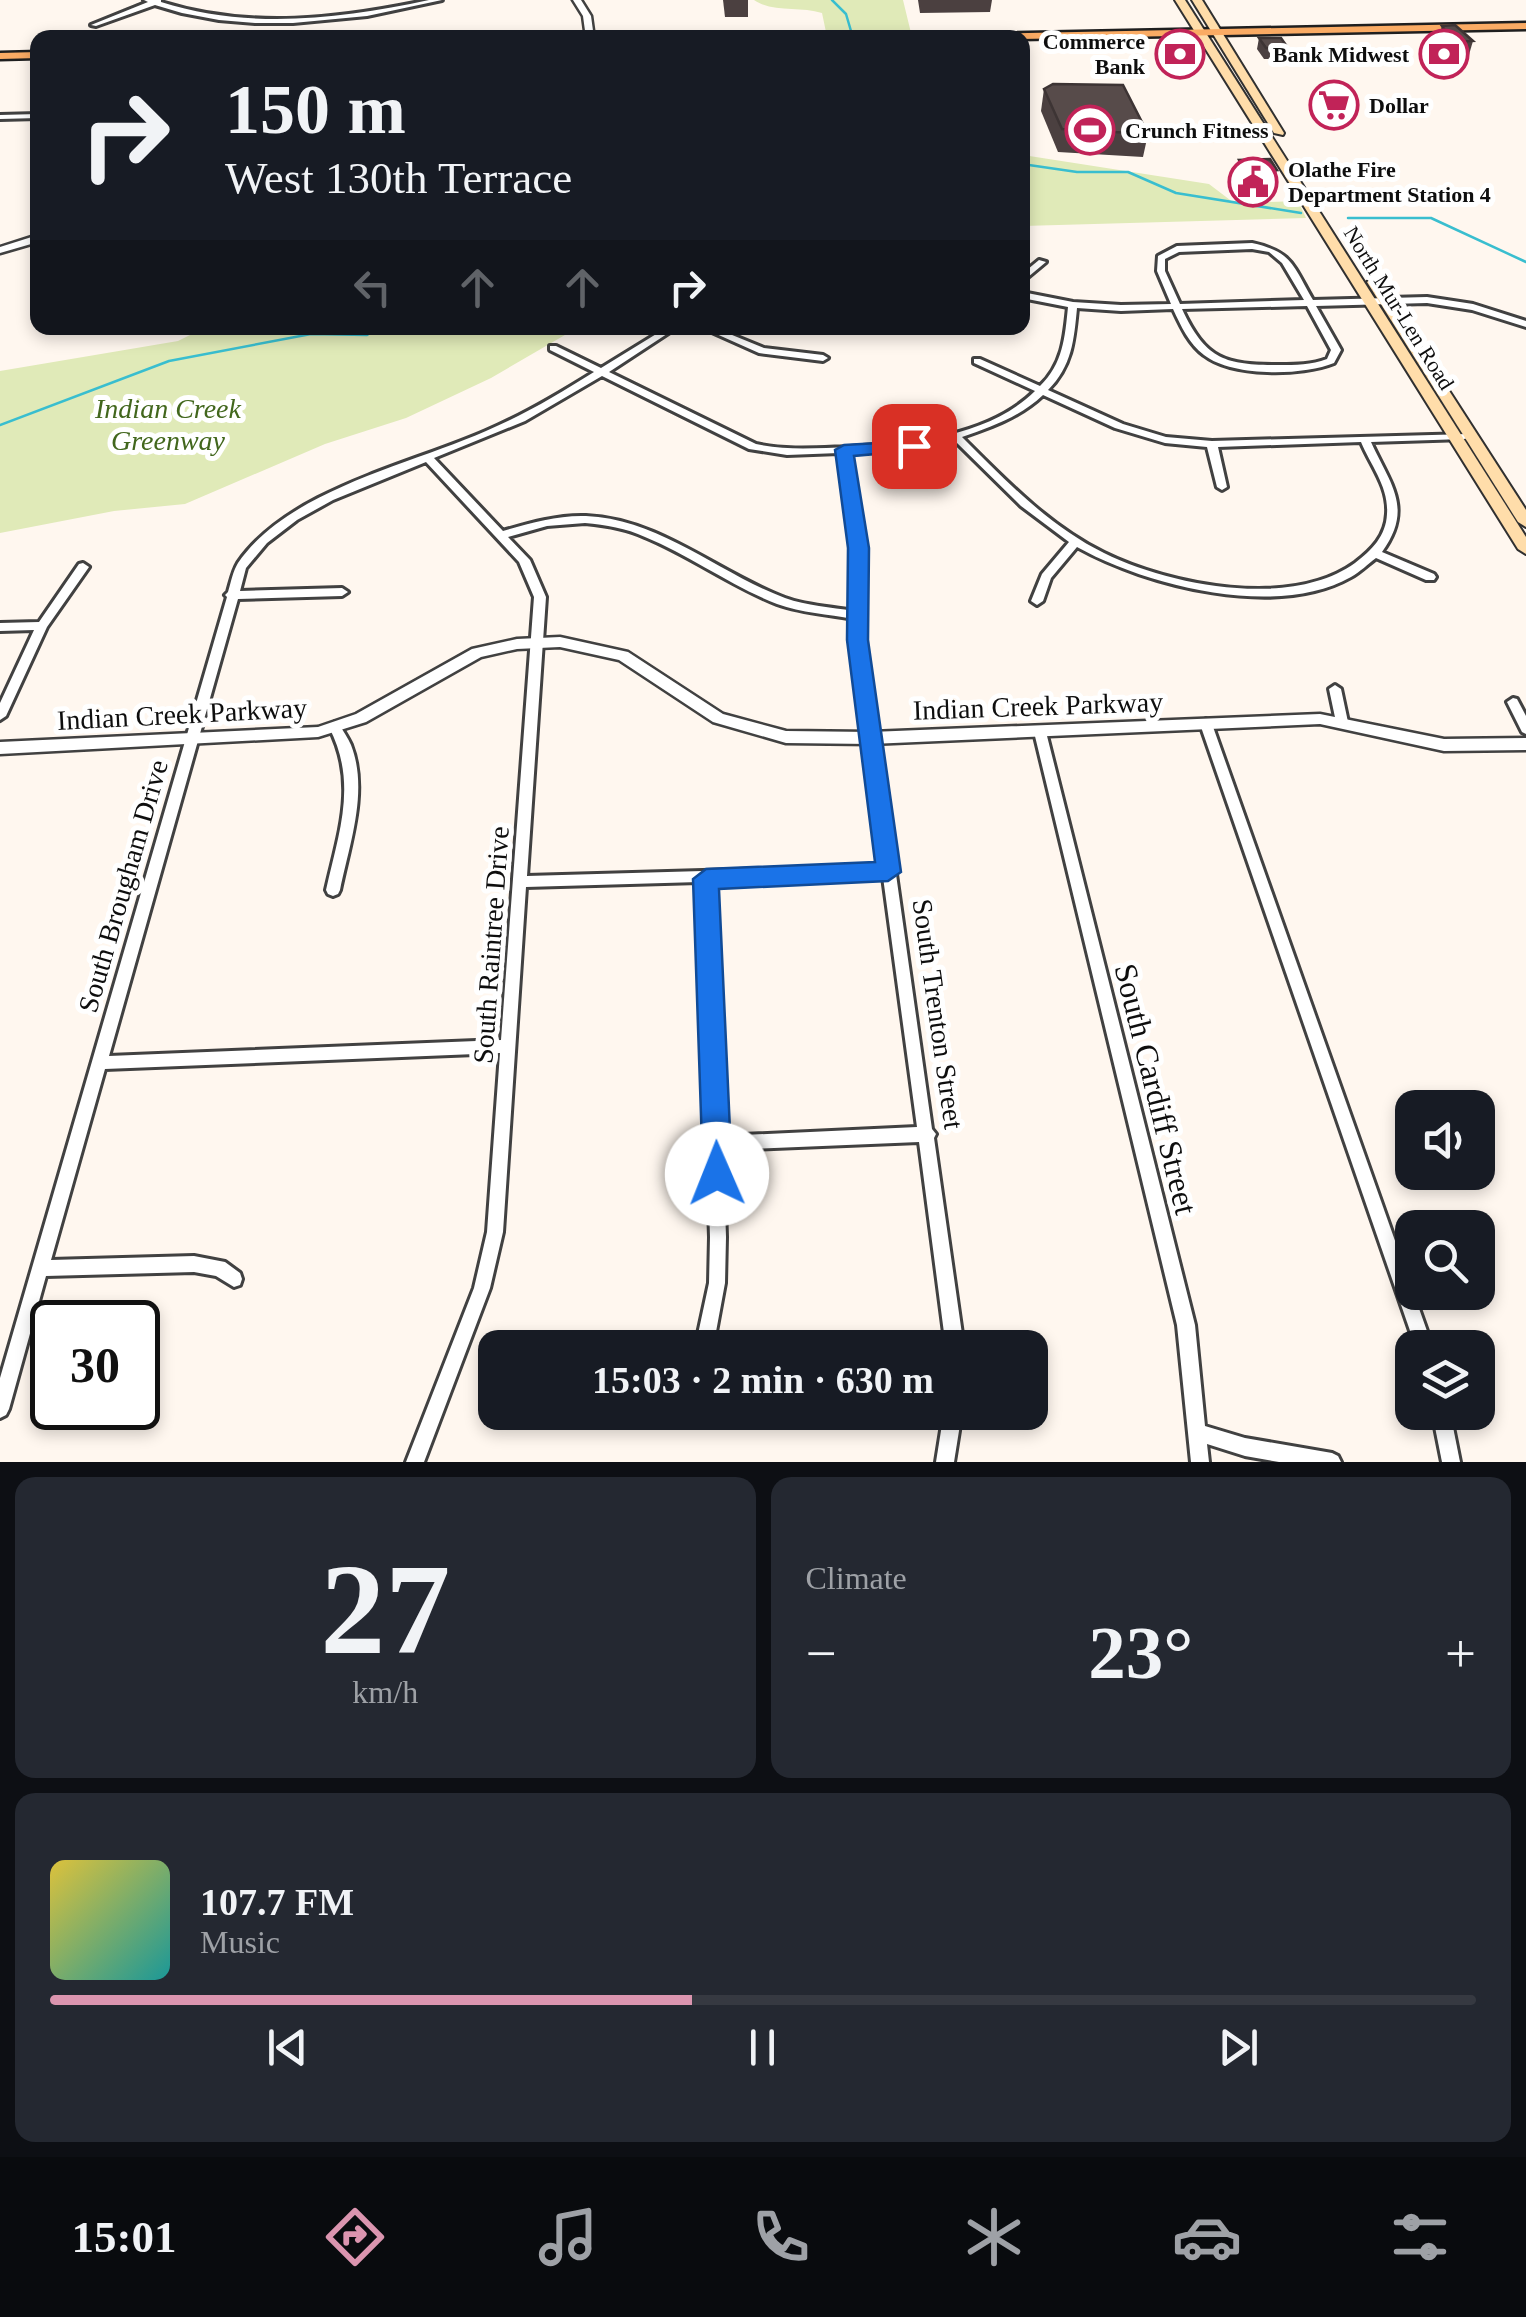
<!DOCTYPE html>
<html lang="en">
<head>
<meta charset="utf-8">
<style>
  body { margin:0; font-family:"Times New Roman",serif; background:#242831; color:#f1f3f6; height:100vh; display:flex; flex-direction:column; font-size:38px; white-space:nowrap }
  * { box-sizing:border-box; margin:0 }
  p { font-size:32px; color:#9ea1a6 }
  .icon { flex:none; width:55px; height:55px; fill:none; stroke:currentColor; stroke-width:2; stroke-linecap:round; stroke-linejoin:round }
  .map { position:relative; height:1462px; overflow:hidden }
  .details { display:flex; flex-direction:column; gap:15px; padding:15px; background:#0d0f14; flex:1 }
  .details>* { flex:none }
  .banner { position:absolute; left:30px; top:30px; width:1000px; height:305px; border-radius:20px; box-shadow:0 5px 15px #0003; background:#171b24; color:#f1f3f6; overflow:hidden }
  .buttons { position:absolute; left:1395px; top:1090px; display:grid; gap:20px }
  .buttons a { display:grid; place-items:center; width:100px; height:100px; border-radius:20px; background:#171b24; box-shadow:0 5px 15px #0003; font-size:50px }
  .speed { position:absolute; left:30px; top:1300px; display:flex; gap:20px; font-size:50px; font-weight:700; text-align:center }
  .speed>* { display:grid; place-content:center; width:130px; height:130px; border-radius:50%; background:#171b24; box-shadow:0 5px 15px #0003; line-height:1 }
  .speed .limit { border:5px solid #111; border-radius:15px; background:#fff; color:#111 }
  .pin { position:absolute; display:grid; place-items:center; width:85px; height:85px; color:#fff; margin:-42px; border-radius:20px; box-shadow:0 5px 15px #0006 }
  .me { position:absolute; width:110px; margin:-55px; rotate:359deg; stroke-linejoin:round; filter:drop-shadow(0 0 8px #0008) }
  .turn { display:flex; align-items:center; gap:35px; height:210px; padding:0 30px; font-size:45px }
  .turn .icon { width:130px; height:130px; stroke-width:2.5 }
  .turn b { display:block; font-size:70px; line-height:85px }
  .lanes { display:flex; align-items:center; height:95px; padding:0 30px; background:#0003; justify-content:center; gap:50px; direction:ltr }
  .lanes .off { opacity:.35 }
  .big { font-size:75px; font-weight:700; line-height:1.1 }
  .details .tile { flex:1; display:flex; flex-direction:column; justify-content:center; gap:15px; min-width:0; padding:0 35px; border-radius:20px; background:#242831 }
  .details .dial { align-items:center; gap:0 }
  .dial b { font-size:130px; line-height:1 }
  .song { display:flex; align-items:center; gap:30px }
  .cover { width:120px; height:120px; border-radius:15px; background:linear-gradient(135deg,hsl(50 70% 55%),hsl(180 70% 35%)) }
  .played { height:10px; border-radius:5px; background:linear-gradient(90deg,#db95af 45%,#363941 45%) }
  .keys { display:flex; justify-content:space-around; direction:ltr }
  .heat { display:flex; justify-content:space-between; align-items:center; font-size:55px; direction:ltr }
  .details .tiles { flex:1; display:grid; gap:15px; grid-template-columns:1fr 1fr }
  .tile:last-child { grid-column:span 2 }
  .trip { position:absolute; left:478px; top:1330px; width:570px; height:100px; border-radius:20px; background:#171b24; box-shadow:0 5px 15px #0003; font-weight:700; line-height:100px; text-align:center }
  .tabs { display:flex; height:160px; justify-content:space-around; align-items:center; background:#090b0e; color:#9ea1a6 }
  .tabs .icon { width:70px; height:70px }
  .tabs .selected { color:#db95af }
  .tabs b { font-size:45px; color:#f1f3f6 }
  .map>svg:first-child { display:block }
  .green { fill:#e0eab8 }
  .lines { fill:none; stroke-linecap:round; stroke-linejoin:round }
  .stream { stroke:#39becf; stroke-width:2.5 }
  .minor-casing { stroke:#414141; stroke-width:6 }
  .tertiary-casing { stroke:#414141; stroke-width:5 }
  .secondary-casing { stroke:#303030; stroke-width:4 }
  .primary-casing { stroke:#1f1f1f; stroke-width:5 }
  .minor { fill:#fff; fill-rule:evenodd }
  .tertiary { fill:#fff; fill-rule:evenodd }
  .secondary { fill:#fda; fill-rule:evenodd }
  .primary { fill:#faab64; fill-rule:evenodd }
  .wall { fill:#4b4040 }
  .building { fill:#574b4a; stroke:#3d3434; stroke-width:2.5 }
  .route { fill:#1a73e8; stroke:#114b97; stroke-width:2.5 }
  .labels { text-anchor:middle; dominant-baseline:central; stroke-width:10; stroke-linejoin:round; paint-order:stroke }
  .far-poi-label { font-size:22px; font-weight:bold; fill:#0e0e0e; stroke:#fff; text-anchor:start }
  .far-street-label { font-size:22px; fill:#0e0e0e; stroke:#fff }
  .park-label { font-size:28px; font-style:italic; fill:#42671d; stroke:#fff }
  .street-label { font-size:28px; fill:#0e0e0e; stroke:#fff }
  .near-street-label { font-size:32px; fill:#0e0e0e; stroke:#fff }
</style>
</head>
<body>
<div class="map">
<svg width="1526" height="1462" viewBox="0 0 1526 1462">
  <rect width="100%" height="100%" fill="#fff7ef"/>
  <g class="green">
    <path d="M754,0H903L911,33L826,32L822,13C800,6 773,13 754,0Z"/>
    <polygon points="1023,155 1209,184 1234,203 1298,201 1306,218 1023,226"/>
    <polygon points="204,328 577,328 491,378 406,418 325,444 185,504 114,511 0,533 0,371 178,341"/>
  </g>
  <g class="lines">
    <g class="stream">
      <polyline points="832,0 846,14 851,31"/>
      <polyline points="1022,164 1077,172 1128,172 1176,193 1301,213"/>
      <polyline points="1348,218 1431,218 1526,262"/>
      <polyline points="0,425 169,361 311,334 367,335 379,328"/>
    </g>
    <g class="minor-casing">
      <g id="minor">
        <path d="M144,0H161V2C249,30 340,19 429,0H442L367,16L293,23H255L219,20L182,13L155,5L96,26L91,25L148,2Z"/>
        <polygon points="38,114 38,118 0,119 0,115"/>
        <path d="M1252,243C1293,252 1293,266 1313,300L1427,297L1473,304L1526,321V327L1472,310L1427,303L1316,306L1341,350L1334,363C1302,376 1232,377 1204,355C1189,344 1181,326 1173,309L1121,311L1077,308C1074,340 1072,366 1048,390L1123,424L1166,437L1212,441L1468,434V438L1464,439L1371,442C1390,484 1414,508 1382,552L1434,574L1436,577L1434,580H1426L1376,558C1368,564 1360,572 1351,577C1277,619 1147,586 1077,547L1051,578L1043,601L1037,605L1031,601L1042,574L1069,542L1021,506L953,439L919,446L850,453L864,548L866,662L932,1129L936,1134L934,1138L964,1348H946L919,1142L723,1150L726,1237L725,1283L713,1348H695L709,1283L710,1237L699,882L526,887L503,1232L490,1288L424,1462H406L474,1288L487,1232L500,1053L105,1069L51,1260L194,1256L225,1262L240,1273L242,1279L240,1285L234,1287L216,1276L194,1272L46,1276L9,1409L6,1415L0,1418V1378L227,597L225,595L228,592C231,582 233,571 238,563C288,490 409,465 486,431C524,415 559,394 594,372L550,350V346H556L601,368L666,328H676L609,372L756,444C787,451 819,448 850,447C912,443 988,437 1035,391L974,363V359H980L1040,386C1063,364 1065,337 1068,307L1022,298V292L1073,302L1121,305L1171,304L1157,271L1158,256L1177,246ZM1252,249L1269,252L1282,263L1304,300L1180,304L1165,271V259L1179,252ZM1307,306L1331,350L1327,359C1311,365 1296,365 1279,365C1225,365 1206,360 1182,309ZM602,376L749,449L787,455L839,453L852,548L853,611C831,607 807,606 785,598C718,573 660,519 586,516C558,515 530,523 503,531L434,458L525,421ZM1043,395L1115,428L1165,443L1207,447L1217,487L1222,490L1227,487L1218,447L1361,442C1371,466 1389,487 1387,514C1386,536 1372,550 1355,563C1291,609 1171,586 1104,553C1049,526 1005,480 962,437C991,427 1020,417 1043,395ZM426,462L519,562L534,597L501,1040L109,1056L238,599L342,596L348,592L342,588L240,591L246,568L267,543L297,520L333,500ZM585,523C606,525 626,528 645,537C691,556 731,586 777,604C802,613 828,614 853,619L854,662L881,866L527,876L546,597L530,560L508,537L547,526ZM883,877L917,1127L722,1136L713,882Z"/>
        <polygon points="1039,260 1046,262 1022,282 1022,274"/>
        <polygon points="703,328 715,328 764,348 823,355 828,358 823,361 759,353"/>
        <polygon points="83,563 89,567 47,627 6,716 0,720 0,703 34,630 0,631 0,623 39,622 79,564"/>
        <polygon points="1335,685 1341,689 1348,722 1342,727 1336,722 1329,689"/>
        <polygon points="1513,698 1517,699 1526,716 1526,734 1522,732 1507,702"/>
        <polygon points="1206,719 1212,724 1433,1348 1416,1348 1200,724"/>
        <path d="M335,722L339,724C343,731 348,738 351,745C369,791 349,845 340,890L338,894L333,896L328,894L326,890C339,832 358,783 329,727Z"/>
        <polygon points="1040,727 1046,732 1195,1325 1205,1426 1245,1438 1332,1453 1338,1456 1341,1462 1279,1462 1245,1456 1207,1444 1209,1462 1191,1462 1177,1325 1034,732"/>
        <polygon points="944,1412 962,1412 954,1462 936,1462"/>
        <polygon points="1432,1412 1450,1412 1460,1462 1442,1462"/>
      </g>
    </g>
    <g class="tertiary-casing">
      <g id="tertiary">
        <polygon points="573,0 581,0 591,16 594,38 586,38 583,16"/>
        <polygon points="38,235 38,242 0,253 0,247"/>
        <polygon points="560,637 628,652 723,714 786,731 871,732 1320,714 1444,739 1526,738 1526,750 1444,751 1320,724 871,744 786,743 713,722 619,660 560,647 517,649 481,657 366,722 318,737 0,754 0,742 318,727 356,714 472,649 517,639"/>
      </g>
    </g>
    <g class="secondary-casing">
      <g id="secondary">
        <polygon points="1175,0 1185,0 1526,537 1526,554 1518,549"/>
        <polygon points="1192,0 1202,0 1284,133 1283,135 1274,133"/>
        <polygon points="1373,278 1379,282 1526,510 1526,527 1518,522 1367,282"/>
      </g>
    </g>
    <g class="primary-casing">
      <g id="primary">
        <polygon points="1526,23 1526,29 1022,39 923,38 928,35"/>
        <polygon points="38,52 38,58 0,59 0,53"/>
      </g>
    </g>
    <use href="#minor" class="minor"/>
    <use href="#tertiary" class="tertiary"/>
    <use href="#secondary" class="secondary"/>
    <use href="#primary" class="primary"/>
  </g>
  <g class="wall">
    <polygon points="723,0 748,0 748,17 725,17"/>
    <polygon points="918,0 992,0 990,12 920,13"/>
    <polygon points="1442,26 1473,41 1468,58 1448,58 1437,42"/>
    <polygon points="1259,38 1288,48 1285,59 1264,59 1257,49"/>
    <polygon points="1167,40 1190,50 1187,60 1171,61 1165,50"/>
    <polygon points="1044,89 1148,134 1143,157 1058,152 1041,111"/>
    <polygon points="1239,160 1277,170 1272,188 1241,189 1235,177"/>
  </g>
  <g class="building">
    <polygon points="1455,25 1473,41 1453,42 1442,26"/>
    <polygon points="1259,38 1281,38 1288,48 1266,48"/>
    <polygon points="1183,39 1190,50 1173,50 1167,40"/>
    <polygon points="1053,84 1123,85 1148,134 1062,129 1044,89"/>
    <polygon points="1270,159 1277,170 1245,171 1239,160"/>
  </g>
  <polygon class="route" points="914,441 924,446 921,450 854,456 869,548 868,640 901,872 888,881 719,889 732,1174 728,1184 717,1188 707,1184 703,1174 693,879 706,869 875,862 847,640 848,548 835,450 844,445"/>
  <defs>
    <g id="bank-ring" transform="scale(2.5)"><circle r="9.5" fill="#fff" stroke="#c12358" stroke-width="1.5"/><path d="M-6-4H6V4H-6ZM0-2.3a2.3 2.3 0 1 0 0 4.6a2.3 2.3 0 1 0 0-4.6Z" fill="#c12358"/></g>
    <g id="supermarket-ring" transform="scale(2.5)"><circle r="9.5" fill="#fff" stroke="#c12358" stroke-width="1.5"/><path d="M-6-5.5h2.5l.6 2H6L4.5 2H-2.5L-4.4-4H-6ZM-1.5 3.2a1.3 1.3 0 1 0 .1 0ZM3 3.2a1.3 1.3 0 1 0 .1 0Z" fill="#c12358"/></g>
    <g id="stadium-ring" transform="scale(2.5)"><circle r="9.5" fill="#fff" stroke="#c12358" stroke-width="1.5"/><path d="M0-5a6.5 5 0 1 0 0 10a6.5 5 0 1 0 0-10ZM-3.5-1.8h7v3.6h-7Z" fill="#c12358"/></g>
    <g id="civic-ring" transform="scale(2.5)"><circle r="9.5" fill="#fff" stroke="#c12358" stroke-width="1.5"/><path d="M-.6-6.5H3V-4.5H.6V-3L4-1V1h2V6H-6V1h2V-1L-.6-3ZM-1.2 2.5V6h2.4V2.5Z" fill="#c12358"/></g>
  </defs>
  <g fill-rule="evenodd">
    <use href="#bank-ring" x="1180" y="54"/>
    <use href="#bank-ring" x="1444" y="54"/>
    <use href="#supermarket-ring" x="1334" y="105"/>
    <use href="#stadium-ring" x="1090" y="130"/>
    <use href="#civic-ring" x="1253" y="182"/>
  </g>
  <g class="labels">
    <g class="far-poi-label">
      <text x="1145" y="41" text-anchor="end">Commerce<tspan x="1145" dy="25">Bank</tspan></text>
      <text x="1409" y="54" text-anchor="end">Bank Midwest</text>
      <text x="1369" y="105">Dollar</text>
      <text x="1125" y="130">Crunch Fitness</text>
      <text x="1288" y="169">Olathe Fire<tspan x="1288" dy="25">Department Station 4</tspan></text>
    </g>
    <g class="far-street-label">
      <text transform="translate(1399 308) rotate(58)">North Mur-Len Road</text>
    </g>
    <g class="park-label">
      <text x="168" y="408">Indian Creek<tspan x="168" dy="32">Greenway</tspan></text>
    </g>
    <g class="street-label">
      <text transform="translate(1038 706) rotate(-2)">Indian Creek Parkway</text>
      <text transform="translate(182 714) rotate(-3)">Indian Creek Parkway</text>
      <text transform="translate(123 886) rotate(-74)">South Brougham Drive</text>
      <text transform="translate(491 945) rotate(-86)">South Raintree Drive</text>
      <text transform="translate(938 1014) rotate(82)">South Trenton Street</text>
    </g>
    <g class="near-street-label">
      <text transform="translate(1156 1089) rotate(76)">South Cardiff Street</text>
    </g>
  </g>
</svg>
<div class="buttons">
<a><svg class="icon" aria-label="sound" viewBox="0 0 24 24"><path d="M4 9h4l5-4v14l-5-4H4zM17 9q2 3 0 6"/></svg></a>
<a><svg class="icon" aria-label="search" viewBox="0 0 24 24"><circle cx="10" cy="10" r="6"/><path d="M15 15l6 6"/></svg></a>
<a><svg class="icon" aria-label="layers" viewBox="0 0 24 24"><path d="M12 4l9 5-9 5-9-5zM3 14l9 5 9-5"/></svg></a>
</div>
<div class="speed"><div class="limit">30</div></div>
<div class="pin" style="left:914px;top:446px;background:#d93025"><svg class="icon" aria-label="arrive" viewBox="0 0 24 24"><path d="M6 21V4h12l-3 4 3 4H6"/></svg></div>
<svg class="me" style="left:717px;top:1174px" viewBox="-20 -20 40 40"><circle r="19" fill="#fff"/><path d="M0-13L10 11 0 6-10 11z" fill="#1a73e8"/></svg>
<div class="trip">15:03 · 2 min · 630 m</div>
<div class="banner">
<div class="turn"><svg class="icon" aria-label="right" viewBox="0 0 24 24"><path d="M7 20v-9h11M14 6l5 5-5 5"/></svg><div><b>150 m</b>West 130th Terrace</div></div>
<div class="lanes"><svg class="icon off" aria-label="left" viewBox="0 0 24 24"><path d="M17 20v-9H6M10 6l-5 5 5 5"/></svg><svg class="icon off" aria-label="ahead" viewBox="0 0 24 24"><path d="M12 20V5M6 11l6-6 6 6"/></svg><svg class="icon off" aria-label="ahead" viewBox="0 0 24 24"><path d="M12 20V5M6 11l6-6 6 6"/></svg><svg class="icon" aria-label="right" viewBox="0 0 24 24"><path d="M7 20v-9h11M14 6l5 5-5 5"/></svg></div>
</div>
</div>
<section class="details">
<div class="tiles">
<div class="tile dial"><b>27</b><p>km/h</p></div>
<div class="tile"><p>Climate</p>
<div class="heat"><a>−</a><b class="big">23°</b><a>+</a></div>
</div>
<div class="tile">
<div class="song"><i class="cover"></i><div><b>107.7 FM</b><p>Music</p></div></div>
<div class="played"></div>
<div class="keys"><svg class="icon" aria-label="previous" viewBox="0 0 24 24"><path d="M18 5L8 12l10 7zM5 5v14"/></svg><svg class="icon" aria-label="pause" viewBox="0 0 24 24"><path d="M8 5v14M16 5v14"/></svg><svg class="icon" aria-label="next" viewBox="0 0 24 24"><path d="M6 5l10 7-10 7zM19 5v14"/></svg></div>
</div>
</div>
</section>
<nav class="tabs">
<b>15:01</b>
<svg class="icon selected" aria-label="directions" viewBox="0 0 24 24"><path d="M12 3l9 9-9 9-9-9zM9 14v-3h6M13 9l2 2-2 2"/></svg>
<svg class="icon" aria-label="music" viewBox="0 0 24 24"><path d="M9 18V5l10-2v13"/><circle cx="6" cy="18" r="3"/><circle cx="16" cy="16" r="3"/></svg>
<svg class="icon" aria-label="phone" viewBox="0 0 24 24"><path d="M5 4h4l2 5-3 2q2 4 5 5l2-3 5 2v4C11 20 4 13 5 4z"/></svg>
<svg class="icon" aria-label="climate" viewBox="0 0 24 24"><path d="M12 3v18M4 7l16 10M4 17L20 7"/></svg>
<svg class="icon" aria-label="car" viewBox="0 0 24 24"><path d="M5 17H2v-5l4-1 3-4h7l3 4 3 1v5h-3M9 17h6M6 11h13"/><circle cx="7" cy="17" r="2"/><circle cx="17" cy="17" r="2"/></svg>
<svg class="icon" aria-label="filters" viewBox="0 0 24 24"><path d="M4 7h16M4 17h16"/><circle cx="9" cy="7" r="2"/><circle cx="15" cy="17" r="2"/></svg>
</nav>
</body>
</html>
